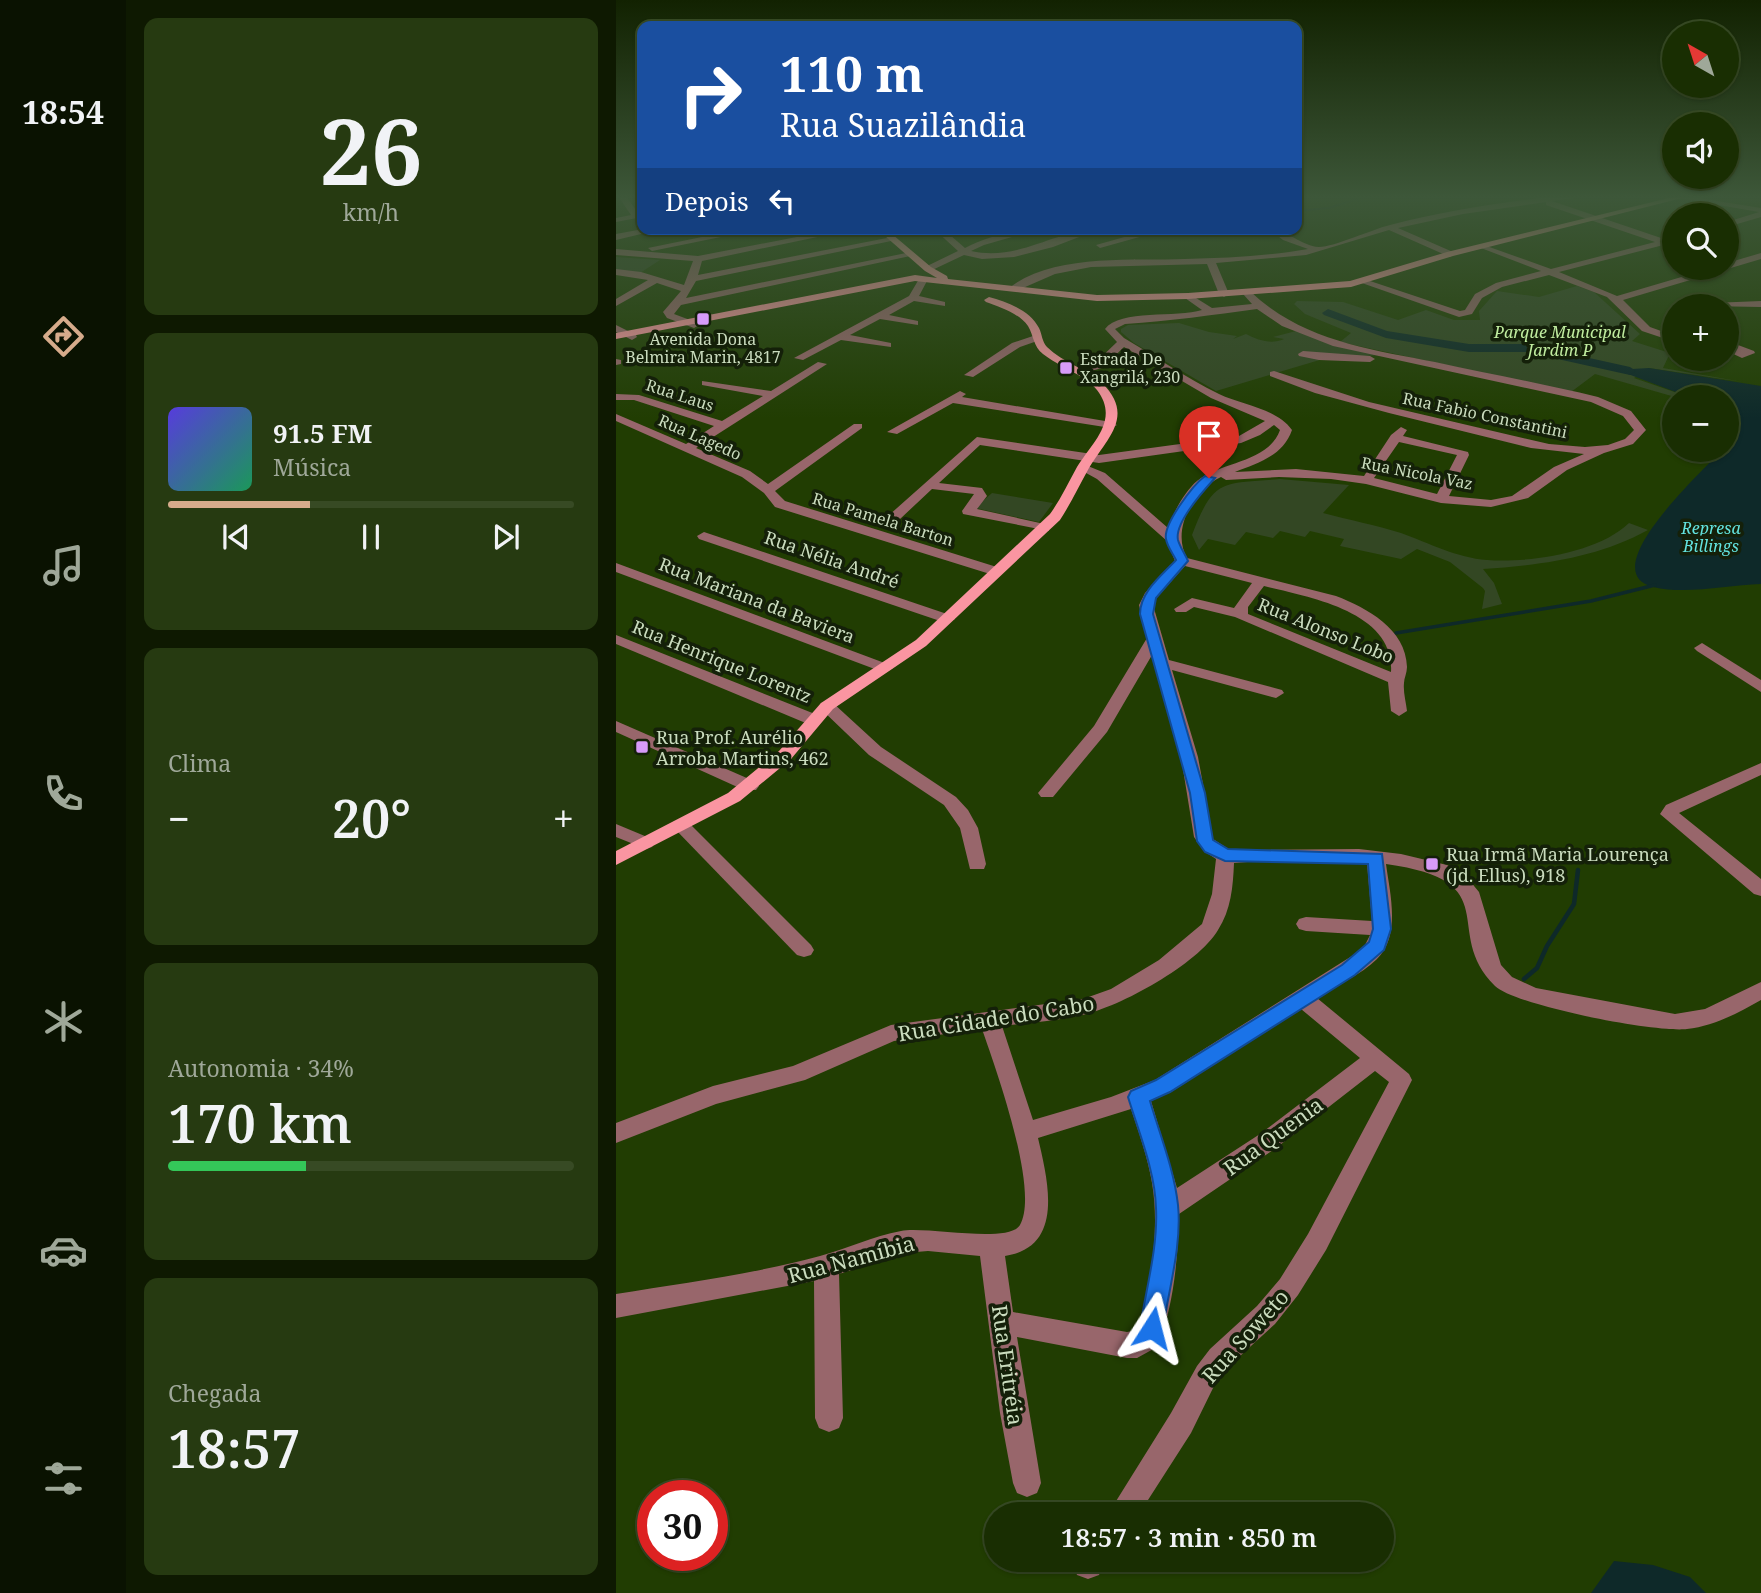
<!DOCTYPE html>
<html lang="pt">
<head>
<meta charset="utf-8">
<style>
  body { margin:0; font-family:"Noto Serif",serif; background:#263a11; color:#f1f3f6; height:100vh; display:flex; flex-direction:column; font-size:26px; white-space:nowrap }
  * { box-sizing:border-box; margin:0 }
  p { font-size:23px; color:#9fa899 }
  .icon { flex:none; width:38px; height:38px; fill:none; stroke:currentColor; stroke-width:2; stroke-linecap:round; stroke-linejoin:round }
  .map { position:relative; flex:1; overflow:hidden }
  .panel { display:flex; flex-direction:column; gap:18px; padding:18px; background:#0e1901; width:490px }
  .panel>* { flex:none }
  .banner { position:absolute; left:21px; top:21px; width:665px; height:214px; border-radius:14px; box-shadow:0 2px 5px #0004,0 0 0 2px #374a24; background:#1a4fa0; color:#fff; overflow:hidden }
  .needle { width:46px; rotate:321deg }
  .tools { position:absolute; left:1046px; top:21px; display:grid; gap:14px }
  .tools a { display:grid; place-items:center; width:77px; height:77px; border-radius:50%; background:#192e02; box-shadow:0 2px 5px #0004,0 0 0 2px #374a24; font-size:35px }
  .speed { position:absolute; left:21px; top:1480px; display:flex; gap:14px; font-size:35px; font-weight:700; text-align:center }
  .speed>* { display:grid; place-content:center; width:91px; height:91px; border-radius:50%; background:#192e02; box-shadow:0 2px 5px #0004,0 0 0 2px #374a24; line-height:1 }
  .speed .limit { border:10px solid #d22; background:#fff; color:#111 }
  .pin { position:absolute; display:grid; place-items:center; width:60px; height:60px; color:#fff; margin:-72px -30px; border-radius:50% 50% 50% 0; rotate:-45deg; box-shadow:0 0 7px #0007 }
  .pin .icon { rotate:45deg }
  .me { position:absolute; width:77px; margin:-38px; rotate:9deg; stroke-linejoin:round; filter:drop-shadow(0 0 5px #0008) }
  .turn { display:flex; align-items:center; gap:24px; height:147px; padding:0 28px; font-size:32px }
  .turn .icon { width:91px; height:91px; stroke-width:2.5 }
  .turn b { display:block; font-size:49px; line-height:60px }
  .then { display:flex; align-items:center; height:66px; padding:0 28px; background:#0003; gap:14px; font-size:26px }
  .big { font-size:52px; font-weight:600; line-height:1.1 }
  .panel .widget { flex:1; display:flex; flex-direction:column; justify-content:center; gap:10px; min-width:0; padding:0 24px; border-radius:14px; background:#263a11 }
  .panel .dial { align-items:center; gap:0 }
  .dial b { font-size:91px; line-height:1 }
  .song { display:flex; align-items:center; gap:21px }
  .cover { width:84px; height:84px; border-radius:10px; background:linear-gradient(135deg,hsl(250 70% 55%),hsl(150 70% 35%)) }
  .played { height:7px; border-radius:4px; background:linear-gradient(90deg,#d6ab8b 35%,#374a24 35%) }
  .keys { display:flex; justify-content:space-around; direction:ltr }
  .heat { display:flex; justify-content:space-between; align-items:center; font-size:38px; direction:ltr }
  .charge { height:10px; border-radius:5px; background:linear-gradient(90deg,#34c759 34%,#374a24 0) }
  .trip { position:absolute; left:368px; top:1502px; width:410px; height:70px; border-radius:35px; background:#192e02; box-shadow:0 2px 5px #0004,0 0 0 2px #374a24; font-weight:600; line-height:70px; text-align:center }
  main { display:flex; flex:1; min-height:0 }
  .dock { display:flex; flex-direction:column; width:126px; justify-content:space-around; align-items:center; background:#0a1201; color:#9fa899 }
  .dock .icon { width:49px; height:49px }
  .dock .on { color:#d6ab8b }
  .dock b { font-size:32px; color:#f1f3f6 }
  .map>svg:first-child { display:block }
  .green { fill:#334723 }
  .water { fill:#0e2929 }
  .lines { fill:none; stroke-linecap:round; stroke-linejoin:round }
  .stream-far2 { stroke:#0e2929; stroke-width:2 }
  .stream-far1 { stroke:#0e2929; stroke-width:3.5 }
  .stream { stroke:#0e2929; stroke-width:4.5 }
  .river { fill:#0e2929; fill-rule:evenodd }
  .minor { fill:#98666b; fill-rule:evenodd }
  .major { fill:#fa95a1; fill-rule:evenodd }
  .route { fill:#1a73e8; stroke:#114b97; stroke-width:2 }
  .poi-dot { fill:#d79bf9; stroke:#142009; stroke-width:2.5 }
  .labels { text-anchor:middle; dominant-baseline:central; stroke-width:7; stroke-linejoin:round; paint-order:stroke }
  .far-park-label { font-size:16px; font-style:italic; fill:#c0ed9f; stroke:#142009 }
  .far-poi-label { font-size:16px; fill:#cadcbe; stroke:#142009 }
  .far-street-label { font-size:16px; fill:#cadcbe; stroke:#142009 }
  .far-water-label { font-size:16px; font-style:italic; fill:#63e3df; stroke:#142009 }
  .street-label { font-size:18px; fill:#cadcbe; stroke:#142009 }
  .poi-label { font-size:18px; fill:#cadcbe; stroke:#142009; text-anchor:start }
  .near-street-label { font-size:21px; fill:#cadcbe; stroke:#142009 }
</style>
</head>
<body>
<main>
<nav class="dock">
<b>18:54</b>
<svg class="icon on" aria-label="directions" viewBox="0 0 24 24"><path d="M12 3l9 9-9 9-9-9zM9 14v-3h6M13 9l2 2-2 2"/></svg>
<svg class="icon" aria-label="music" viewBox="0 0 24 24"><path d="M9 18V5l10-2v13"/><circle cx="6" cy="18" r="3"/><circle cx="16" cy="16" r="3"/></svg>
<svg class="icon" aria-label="phone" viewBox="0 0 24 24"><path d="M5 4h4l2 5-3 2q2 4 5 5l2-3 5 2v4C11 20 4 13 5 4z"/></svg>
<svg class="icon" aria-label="climate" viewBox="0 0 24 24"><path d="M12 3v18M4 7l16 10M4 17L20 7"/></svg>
<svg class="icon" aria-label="car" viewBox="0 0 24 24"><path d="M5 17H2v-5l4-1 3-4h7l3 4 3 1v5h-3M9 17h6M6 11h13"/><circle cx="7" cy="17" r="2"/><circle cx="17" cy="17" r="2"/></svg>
<svg class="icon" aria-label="filters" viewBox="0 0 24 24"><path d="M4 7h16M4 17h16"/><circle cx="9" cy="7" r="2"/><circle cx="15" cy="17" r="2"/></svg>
</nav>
<section class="panel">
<div class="widget dial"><b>26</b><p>km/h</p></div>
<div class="widget">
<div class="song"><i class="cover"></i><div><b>91.5 FM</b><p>Música</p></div></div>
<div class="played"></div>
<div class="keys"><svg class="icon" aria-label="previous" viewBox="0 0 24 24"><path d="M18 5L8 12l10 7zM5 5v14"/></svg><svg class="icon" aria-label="pause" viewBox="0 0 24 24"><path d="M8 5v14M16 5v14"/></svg><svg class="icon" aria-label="next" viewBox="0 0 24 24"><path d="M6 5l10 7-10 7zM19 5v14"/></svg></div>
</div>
<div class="widget"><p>Clima</p>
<div class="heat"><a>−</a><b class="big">20°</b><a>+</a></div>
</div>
<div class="widget"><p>Autonomia · 34%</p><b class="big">170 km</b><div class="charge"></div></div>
<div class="widget"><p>Chegada</p><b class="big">18:57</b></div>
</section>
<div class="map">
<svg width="1145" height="1593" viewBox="0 0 1145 1593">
  <rect width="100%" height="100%" fill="#213d02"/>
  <g class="green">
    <polygon points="0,257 44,260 24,273 0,271"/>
    <polygon points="961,286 978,292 1024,334 1016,341 1054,353 1047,368 1127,382 1033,368 1018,378 1073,397 1059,397 979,374 955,392 724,342 735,333 689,314 678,304 681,301 727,302 782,320 810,310 838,320 864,320 863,311 881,291 923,297"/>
    <path d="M563,323L593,332L621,336L617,339L630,334C642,340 655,345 668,339L657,337L680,331L763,355L707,359L600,391L518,343L505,332V329L512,325Z"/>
    <path d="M664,479L733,485L707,513C733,520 760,525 785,533C813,543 841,558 871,560C913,563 982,553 1013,523L1032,530C981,558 925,565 867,569L878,583L886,604L866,609L869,591L867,588L834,562L801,549L785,559L724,546L728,539L694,531L689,537L664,531L657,538L630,532L619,545L592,539L583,550L576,535C598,477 606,484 664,479Z"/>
    <polygon points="376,493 437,503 423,522 359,508"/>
  </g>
  <g class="water">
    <path d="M1033,368L1145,386V584C1111,585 1071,595 1037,587C976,571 1089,469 1106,450H1111L1118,425L1111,416V397H1073L1012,374L1016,369Z"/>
    <polygon points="998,1561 1037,1565 1074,1577 1090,1593 975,1593"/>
  </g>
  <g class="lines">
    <polyline class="stream-far2" points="681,211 713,208 750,196"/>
    <polyline class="stream-far1" points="780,633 975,601 1039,585"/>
    <polyline class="stream" points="908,979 921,968 931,946 958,904 962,870"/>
    <polygon class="river" points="712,309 771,331 853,344 910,344 1014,367 1020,371 1014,375 910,352 853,352 770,338 708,315 706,313"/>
    <g class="minor">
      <polygon points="2,196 10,196 22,213 26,213 26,217 0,222 0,218 15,215"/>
      <polygon points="681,196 691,196 681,200"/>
      <path d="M943,196H973L936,201L1048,239L1059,236V242L943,272L1001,296L1096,268H1111V263L1145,253V259L1007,300L1034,327L1059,336V342L1026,331L991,297L933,275L886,287L866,298L856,314L843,317L743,282L751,280L844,311L849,310L859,294L880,283L925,271L865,248V244L935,269L1039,242L930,205V202L847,214L782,228L837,252L838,254L834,257L773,230L690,255L600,263L613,294L608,297L603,294L591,264L475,267L439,274L400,291L392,289C435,253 517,261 569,259C610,258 652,256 692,249L667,240L653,229C670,229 685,246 703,247C718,247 757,229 774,225C829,211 886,202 943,196Z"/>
      <polygon points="1051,196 1070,196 1145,208 1145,217 1111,227 1111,222 1143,212"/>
      <polygon points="27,229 46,229 0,240 0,234"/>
      <polygon points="125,229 144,229 36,251 32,248"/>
      <polygon points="222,229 240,229 86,261 82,275 276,237 280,240 80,281 70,298 295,252 299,255 65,305 58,314 82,323 83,325 78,328 51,318 47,312 65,291 41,283 0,306 0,299 32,280 0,275 0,269 25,272 68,285 77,261 0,255 0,249 82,256"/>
      <path d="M318,229H327L349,248C371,237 399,229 424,229L368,245L355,251C403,262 440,229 484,229L437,247L398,257L366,259L348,255L312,272L307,269L309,267L342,251Z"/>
      <polygon points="537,229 552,229 484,248 480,245"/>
      <polygon points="306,278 311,281 303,296 329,302 329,306 298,301 273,315 302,321 302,325 264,319 234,335 275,343 275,347 225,340 187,360 178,358 293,296 303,279"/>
      <path d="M627,290H633C684,340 752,349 819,362C874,374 928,384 982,397L1015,411L1030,430L1017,444L988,453L951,470L912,498L875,507L825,503L750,484L715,479L663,477L610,480L605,477C577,490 555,530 571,558L720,596C751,608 790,629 791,667C791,673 788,678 788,683C787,692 790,702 791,711L783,716L775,711L772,682L619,617L578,607L570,612H560L558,609L576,598L618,608L636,583L569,566L541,597L537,605L553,660L666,690L668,693L660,698L556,670L582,757L597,839L614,850L743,849L785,854L831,865L849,875L863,892L885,965L896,977L920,988L1059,1014L1089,1009L1145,982V1000C1122,1013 1098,1026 1071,1029C1041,1033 900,1006 879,986C824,931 893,881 770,864C774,894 785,935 761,959C746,974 718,987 701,998L793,1074L796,1080L710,1250L682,1295L659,1324L612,1367L599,1384L575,1433L523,1514H492L555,1413L581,1366L594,1349L641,1306L664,1279L692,1234L773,1082L759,1071L660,1148L563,1214C562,1257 558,1307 541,1347L521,1358H511L401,1337L425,1483L421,1493L411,1497L401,1493L397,1483L384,1413L364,1256L312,1251L288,1253L223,1274L227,1418L223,1428L213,1432L203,1428L199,1418L198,1281L0,1318V1294C68,1283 138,1274 204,1256C231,1249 257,1236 285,1231C309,1226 393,1244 404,1225C424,1190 379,1067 366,1029L278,1041L189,1080L100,1104L0,1143V1123L97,1086L177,1066L275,1025L467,999L495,989L543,960L586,924L596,894L600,859L588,851L578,837L565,757L536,655L491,732L437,797H425L422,793L478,726L531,638L523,605L529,593L559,561L551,541L481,479L461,468L467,464L489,473L552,528C557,513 569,491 581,481C606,461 652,463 664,430L658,425L644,435L625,443L483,463L364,445L323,483L366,488L371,496L361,509L433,525V531L347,514L346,511L358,494L316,489L284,519H274L272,516L361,437L483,455L623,436L649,421L595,398L508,347L486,368L464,374L459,371L478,364L501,342L489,329C504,309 561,318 586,310L569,298L567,296L572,293L596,308L636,304L627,294ZM641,309L666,326L717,346L975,402L1007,416L1018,430L1009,439L992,445L969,447L933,444L753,402L658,371L654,372V376L699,393L773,413L915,448L968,454L938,467L896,496L875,500L833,496L853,455L852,452L787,436L791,430L785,427L775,435L748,476L680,469L619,472C642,463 667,456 676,430C660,408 626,405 603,394C570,378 539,356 508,338L499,329L509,324C554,321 597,315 641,309ZM783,442L841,455L821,494L758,478ZM648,586C692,597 779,611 775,672L632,614V607ZM661,860L751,863L756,921L690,917L683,919L680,924L683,929L690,931L754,935L747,949L539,1080L495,1097L417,1120L386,1026C413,1023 440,1021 466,1015C504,1007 582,964 602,930C615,910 617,887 618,863ZM685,1009L744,1058L644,1134L561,1188L535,1101L555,1092ZM515,1109C523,1133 532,1158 536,1183C544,1230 535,1285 521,1330L511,1332L397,1312L389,1256C449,1247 432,1181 422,1138Z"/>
      <polygon points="1145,301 1145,307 1091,306 1096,303"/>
      <polygon points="0,325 20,335 21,337 16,340 0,332"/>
      <polygon points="420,335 425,338 424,340 404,347 357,377 348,375 396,343"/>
      <polygon points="1122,345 1138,351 1139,353 1126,358 1111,351"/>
      <polygon points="687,351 754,356 759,359 754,362 703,360 683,356 682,354"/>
      <polygon points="0,359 5,360 5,364 0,365"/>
      <polygon points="202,362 211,364 80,448 134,471 152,484 238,424 246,424 246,428 159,491 169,501 384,568 384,574 374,574 159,507 148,493 126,477 0,421 0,414 70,444 98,426 18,400 0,400 0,394 23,395 106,421 147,396 86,385 86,381 155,391"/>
      <polygon points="344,391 350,394 346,397 495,422 501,425 495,428 337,403 281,434 271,432"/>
      <polygon points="88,532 337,616 339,619 332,623 327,622 83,539 81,536"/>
      <polygon points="0,563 274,665 277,668 269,673 264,671 0,572"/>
      <polygon points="0,635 204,716 206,720 198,725 192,724 0,644"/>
      <polygon points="1086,643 1145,680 1145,692 1081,651 1078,648"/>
      <polygon points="211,701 217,703 265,747 340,797 352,810 362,828 370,864 368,869 354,869 344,828 328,805 253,755 205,709 203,706 205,703"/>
      <polygon points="0,721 140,782 143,786 140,790 128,790 0,732"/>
      <polygon points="1145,763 1145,775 1063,813 1145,879 1145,896 1138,894 1044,814 1050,805"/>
      <polygon points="65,819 71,821 195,945 198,950 195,955 188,957 181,955 59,829 56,825"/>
      <polygon points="0,824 36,839 39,843 36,847 30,849 0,837"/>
      <polygon points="459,1559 490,1559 483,1575 472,1579 461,1575 457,1564"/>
    </g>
    <g class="major">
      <polygon points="1061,196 1074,196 837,256 735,287 572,299 481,301 299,281 0,339 0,333 299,275 321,278 309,271 261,229 270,229 315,267 331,276 332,279 481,295 572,293 734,281 831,252"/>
      <path d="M373,297C391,302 414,310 423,328C426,334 426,342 431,347C447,363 470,368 486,383C520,416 490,439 473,468C463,486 455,503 444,520L310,646L217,709L175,759L124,801L0,865V851L112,793L163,751L205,703L300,640L434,514C445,499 452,483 461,467C476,443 504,420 481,390C468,374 443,367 427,354C417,346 418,336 412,326C403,313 383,307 370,302L368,300Z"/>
    </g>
  </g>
  <linearGradient id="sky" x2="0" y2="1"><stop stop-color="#122201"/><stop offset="0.47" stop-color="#3d5739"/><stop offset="1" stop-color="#3d5739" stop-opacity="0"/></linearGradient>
  <rect width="1145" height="419" fill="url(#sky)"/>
  <path class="route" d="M589,476L599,478C588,490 558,523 562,540C564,547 569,554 572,561L540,598L537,614L589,793L597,840L612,849L766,854L775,929L768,950L739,975L554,1092L534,1101C544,1135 558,1169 562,1205C566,1245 553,1288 547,1328L544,1336L536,1339L527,1336L524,1328C530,1289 542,1247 540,1208C539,1171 523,1133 512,1097L515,1091L540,1080L726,965L753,942L757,929L752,864L609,861L589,852L581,841L574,793L524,614C524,592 545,576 560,560C557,554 551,546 550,539C547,524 577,485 589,476Z"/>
  <g class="poi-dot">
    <rect x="80" y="312" width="14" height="14" rx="3.5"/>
    <rect x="443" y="361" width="14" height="14" rx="3.5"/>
    <rect x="19" y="740" width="14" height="14" rx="3.5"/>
    <rect x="809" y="857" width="14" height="14" rx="3.5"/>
  </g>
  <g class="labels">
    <g class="far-park-label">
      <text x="944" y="332">Parque Municipal<tspan x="944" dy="18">Jardim P</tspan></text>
    </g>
    <g class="far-poi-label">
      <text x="87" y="339">Avenida Dona<tspan x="87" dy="18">Belmira Marin, 4817</tspan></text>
      <text x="464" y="359" text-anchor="start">Estrada De<tspan x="464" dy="18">Xangrilá, 230</tspan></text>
    </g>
    <g class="far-street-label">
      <text transform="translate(64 395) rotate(18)">Rua Laus</text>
      <text transform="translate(869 415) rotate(12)">Rua Fabio Constantini</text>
      <text transform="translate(84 437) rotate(24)">Rua Lagedo</text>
      <text transform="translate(801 473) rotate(11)">Rua Nicola Vaz</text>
      <text transform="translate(267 519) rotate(17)">Rua Pamela Barton</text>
    </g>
    <g class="far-water-label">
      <text x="1095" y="528">Represa<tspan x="1095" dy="18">Billings</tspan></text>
    </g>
    <g class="street-label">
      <text transform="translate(216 559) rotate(19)">Rua Nélia André</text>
      <text transform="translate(141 600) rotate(21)">Rua Mariana da Baviera</text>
      <text transform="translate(710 630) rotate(22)">Rua Alonso Lobo</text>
      <text transform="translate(106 661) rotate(22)">Rua Henrique Lorentz</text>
    </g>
    <g class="poi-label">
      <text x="40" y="737">Rua Prof. Aurélio<tspan x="40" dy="21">Arroba Martins, 462</tspan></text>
      <text x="830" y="854">Rua Irmã Maria Lourença<tspan x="830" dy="21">(jd. Ellus), 918</tspan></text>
    </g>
    <g class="near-street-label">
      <text transform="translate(380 1018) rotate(-9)">Rua Cidade do Cabo</text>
      <text transform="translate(657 1136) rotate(-36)">Rua Quenia</text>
      <text transform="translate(235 1259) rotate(-15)">Rua Namíbia</text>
      <text transform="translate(629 1336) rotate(-48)">Rua Soweto</text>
      <text transform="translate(392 1365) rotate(82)">Rua Eritréia</text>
    </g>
  </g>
</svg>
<div class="tools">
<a><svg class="needle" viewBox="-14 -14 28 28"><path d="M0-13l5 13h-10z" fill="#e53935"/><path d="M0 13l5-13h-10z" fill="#9fa899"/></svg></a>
<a><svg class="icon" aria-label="sound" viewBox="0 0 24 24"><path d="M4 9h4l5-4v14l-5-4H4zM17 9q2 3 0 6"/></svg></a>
<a><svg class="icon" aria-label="search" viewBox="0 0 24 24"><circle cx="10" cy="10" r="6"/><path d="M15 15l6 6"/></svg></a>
<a>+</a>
<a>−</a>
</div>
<div class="speed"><div class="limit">30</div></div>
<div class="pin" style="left:593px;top:478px;background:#d93025"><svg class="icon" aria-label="arrive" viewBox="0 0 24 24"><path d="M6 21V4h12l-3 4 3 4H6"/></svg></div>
<svg class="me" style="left:536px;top:1328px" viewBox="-20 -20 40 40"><path d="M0-17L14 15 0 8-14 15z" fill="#1a73e8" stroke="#fff" stroke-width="4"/></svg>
<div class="trip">18:57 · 3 min · 850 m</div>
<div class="banner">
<div class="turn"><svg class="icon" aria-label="right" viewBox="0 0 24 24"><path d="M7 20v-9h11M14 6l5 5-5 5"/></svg><div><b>110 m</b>Rua Suazilândia</div></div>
<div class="then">Depois<svg class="icon" aria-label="left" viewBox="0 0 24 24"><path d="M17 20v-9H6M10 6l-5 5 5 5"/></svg></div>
</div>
</div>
</main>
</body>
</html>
